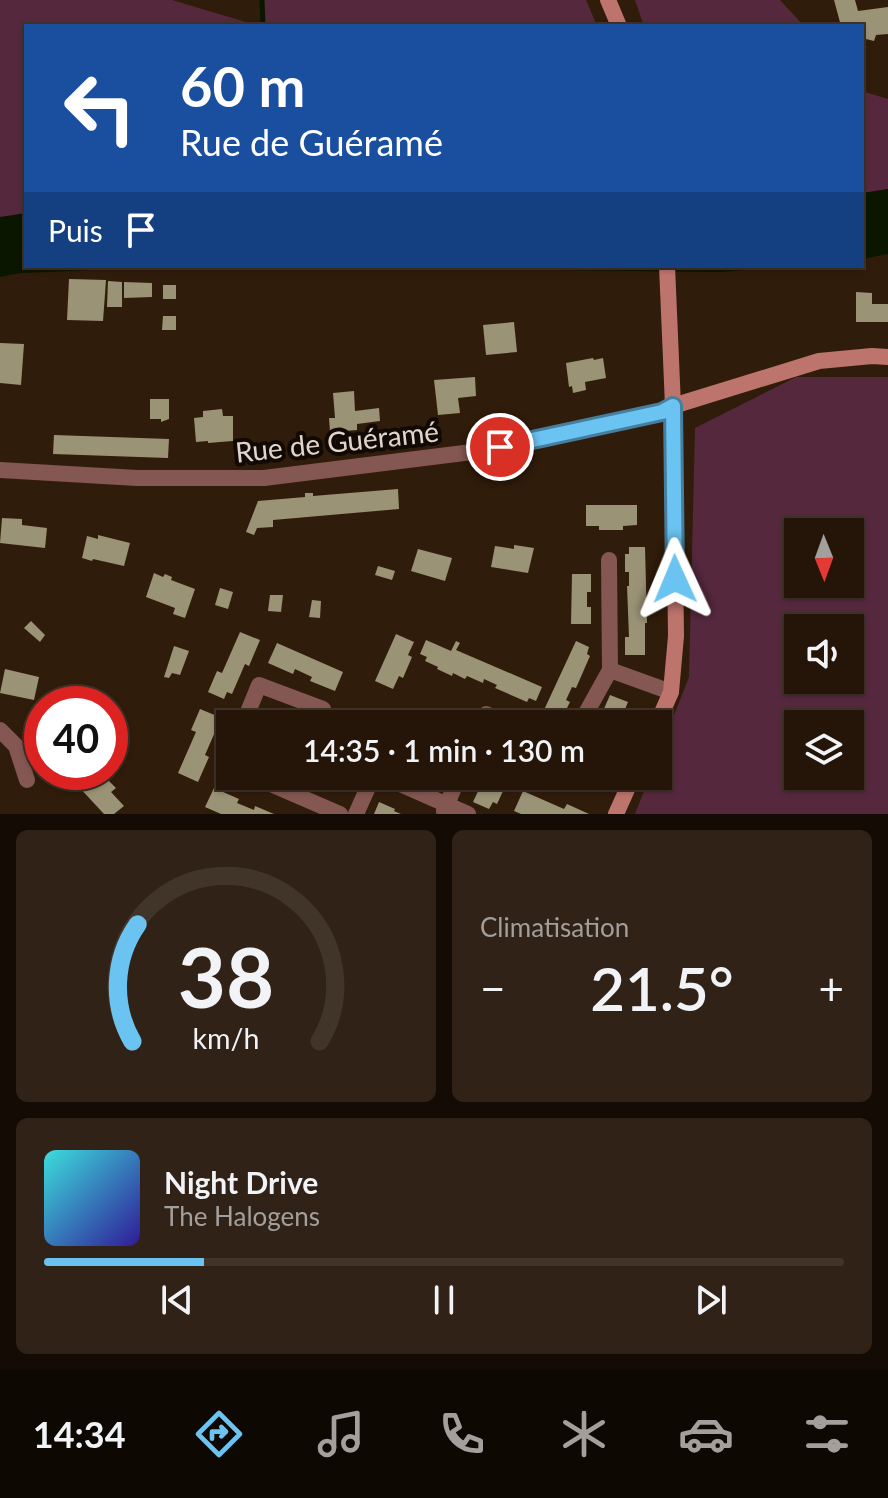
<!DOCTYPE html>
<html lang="fr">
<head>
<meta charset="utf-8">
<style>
  body { margin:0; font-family:Lato,sans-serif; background:#302216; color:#f1f3f6; height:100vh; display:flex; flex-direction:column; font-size:30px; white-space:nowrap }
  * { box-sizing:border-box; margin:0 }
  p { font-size:26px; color:#a39f9c }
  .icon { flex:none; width:44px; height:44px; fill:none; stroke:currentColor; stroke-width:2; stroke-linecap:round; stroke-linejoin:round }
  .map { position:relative; height:814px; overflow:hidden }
  .sheet { display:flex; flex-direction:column; gap:16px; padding:16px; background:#140c04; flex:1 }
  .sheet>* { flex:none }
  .banner { position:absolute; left:24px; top:24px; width:840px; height:244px; border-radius:0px; box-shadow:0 2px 6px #0004,0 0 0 2px #413429; background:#1a4fa0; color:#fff; overflow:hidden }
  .needle { width:52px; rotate:179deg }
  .fabs { position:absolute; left:784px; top:518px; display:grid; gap:16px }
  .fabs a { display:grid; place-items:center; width:80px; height:80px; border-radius:0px; background:#241508; box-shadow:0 2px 6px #0004,0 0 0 2px #413429; font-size:40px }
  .speed { position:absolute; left:24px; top:686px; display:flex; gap:16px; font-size:40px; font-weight:700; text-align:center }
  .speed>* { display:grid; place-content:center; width:104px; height:104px; border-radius:50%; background:#241508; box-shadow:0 2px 6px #0004,0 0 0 2px #413429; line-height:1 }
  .speed .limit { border:12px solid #d22; background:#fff; color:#111 }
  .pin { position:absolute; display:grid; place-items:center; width:68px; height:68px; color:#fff; margin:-34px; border:4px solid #fff; border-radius:50%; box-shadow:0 2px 8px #0007 }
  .me { position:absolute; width:88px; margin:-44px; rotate:359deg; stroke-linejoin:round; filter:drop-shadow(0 0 6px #0008) }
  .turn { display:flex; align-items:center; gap:28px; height:168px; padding:0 24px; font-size:36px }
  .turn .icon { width:104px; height:104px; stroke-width:2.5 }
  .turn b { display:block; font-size:56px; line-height:68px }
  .then { display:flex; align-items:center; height:76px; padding:0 24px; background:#0003; gap:16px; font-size:30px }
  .big { font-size:60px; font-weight:600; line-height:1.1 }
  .sheet .card { flex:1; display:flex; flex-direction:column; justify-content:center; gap:12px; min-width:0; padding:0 28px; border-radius:12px; background:#302216 }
  .sheet .dial { align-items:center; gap:0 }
  .dial svg { height:208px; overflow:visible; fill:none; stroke:#413429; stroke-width:7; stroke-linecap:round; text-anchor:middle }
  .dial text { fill:#f1f3f6; stroke:none }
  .song { display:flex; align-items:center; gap:24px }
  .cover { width:96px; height:96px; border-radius:12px; background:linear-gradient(135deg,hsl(180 70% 55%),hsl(250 70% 35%)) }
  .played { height:8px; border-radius:4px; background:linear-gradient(90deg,#6ac3f1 20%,#413429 20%) }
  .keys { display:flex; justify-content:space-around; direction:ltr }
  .heat { display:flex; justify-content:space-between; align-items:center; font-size:44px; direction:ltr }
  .sheet .tiles { flex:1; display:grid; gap:16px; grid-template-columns:1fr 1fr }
  .card:last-child { grid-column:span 2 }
  .trip { position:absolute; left:216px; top:710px; width:456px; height:80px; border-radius:0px; background:#241508; box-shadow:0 2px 6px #0004,0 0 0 2px #413429; font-weight:600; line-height:80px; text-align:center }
  .tab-bar { display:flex; height:128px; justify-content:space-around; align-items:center; background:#0e0803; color:#a39f9c }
  .tab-bar .icon { width:56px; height:56px }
  .tab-bar .current { color:#6ac3f1 }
  .tab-bar b { font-size:36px; color:#f1f3f6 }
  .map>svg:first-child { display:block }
  .green { fill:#56283e; fill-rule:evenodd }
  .water { fill:#0b1601 }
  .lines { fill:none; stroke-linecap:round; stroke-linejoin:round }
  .stream { stroke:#0b1601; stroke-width:5 }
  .building { fill:#9b9376 }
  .street { stroke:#845752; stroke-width:16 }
  .secondary { stroke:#bd746c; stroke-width:16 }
  .route-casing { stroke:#457f9d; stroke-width:20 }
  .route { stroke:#6ac3f1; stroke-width:14 }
  .labels { text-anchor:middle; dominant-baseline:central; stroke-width:8; stroke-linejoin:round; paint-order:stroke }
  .street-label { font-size:28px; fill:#e2d4c9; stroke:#110903 }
</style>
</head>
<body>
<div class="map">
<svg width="888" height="814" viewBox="0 0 888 814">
  <rect width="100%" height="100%" fill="#301c0a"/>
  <g class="green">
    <polygon points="0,0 172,0 259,26 26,26 26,229 0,231"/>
    <polygon points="262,0 586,0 597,26 260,26"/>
    <polygon points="635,0 780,0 804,26 644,26"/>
    <polygon points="862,89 865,92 888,99 888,199 862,201"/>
    <path d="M796,377H888V814H635L650,776H658V756L689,677L695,428ZM850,532V584H798V532ZM850,628V680H798V628ZM850,724V776H798V724Z"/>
  </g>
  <g class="water">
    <polygon points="888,189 888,254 862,259 862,193"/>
    <polygon points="26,213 26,266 789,266 721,272 223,266 94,270 21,273 0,277 0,217"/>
  </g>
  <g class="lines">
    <polyline class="stream" points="262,0 263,26"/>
  </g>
  <g class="building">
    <polygon points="834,0 855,0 858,11 888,7 888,34 876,35 874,41 862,38 862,24 841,26"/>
    <polygon points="69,279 106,280 103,321 67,320"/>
    <polygon points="108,281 122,282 122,307 107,307"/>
    <polygon points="124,282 152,283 152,297 124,298"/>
    <rect x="163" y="285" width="13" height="14"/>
    <polygon points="856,292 872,293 872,304 888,304 888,322 856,322"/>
    <polygon points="163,316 176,316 176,330 162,330"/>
    <polygon points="514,322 517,352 486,355 483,325"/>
    <polygon points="0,343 24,344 21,385 0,383"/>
    <polygon points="593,358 594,360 603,358 606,378 585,382 586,390 573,393 572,386 569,387 566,363"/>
    <polygon points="475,377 476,396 458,398 460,413 438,415 434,380"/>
    <polygon points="354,391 355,411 379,408 380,421 357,424 357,430 330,432 329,418 335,418 333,393"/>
    <polygon points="150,399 169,399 169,419 161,422 161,419 150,419"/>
    <polygon points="222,409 223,416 233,416 233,441 208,443 208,441 196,442 194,418 203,417 203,411"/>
    <polygon points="54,435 169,439 168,458 53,454"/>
    <polygon points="398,489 399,509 273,520 273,527 257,528 254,535 246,532 258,501 305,497 305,493 313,493 313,496"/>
    <polygon points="586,505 637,505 637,525 623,526 623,530 599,530 599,526 586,526"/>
    <polygon points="2,518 22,519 22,525 47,528 45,548 0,543"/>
    <polygon points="98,535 130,543 124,566 93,559 92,561 82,558 87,536 98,539"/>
    <polygon points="514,545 534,548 528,573 491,567 495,546 514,549"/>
    <polygon points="629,547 645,547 647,623 645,623 645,655 625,655 625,637 629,637 627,586 629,586 629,572 625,572 625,554 629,554"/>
    <polygon points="418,549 452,558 445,581 411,571"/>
    <polygon points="378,566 395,571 392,580 375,575"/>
    <polygon points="154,573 163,577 165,574 172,577 171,580 195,589 185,618 173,614 175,608 146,597"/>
    <polygon points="572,574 591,574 591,592 587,592 587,607 591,607 591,624 571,624"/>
    <polygon points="220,588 233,592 228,609 215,605"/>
    <polygon points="270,595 283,595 281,612 268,611"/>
    <polygon points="312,600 321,601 320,618 309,617"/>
    <polygon points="31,621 45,635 40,642 24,628"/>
    <polygon points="240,632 260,640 249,666 245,664 232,694 227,692 224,699 208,692 217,671 222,673"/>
    <polygon points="396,634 414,642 408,655 412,657 403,678 399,676 393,689 375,681"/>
    <polygon points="426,640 451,651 456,641 460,643 456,650 542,687 536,701 529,698 527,702 495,688 497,685 484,679 483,683 467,676 465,679 453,673 452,676 437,669 438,667 425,661 427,657 420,654"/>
    <polygon points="576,641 589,647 587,654 590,656 576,688 572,687 566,700 570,702 562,718 544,710"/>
    <polygon points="277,643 343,672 335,691 310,681 312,677 295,669 293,674 268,663"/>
    <polygon points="174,646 189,651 180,675 172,673 169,678 164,677"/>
    <polygon points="5,669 39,677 34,700 0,693"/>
    <polygon points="610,695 628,702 619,724 601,724 607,712 603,711"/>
    <polygon points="200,709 217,716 214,723 218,725 205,755 209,757 198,782 178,773 196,732 191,730"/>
    <polygon points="92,773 98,780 103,775 116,788 111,792 124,806 114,814 104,814 78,786"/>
    <polygon points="488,776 510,776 497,804 493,802 489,809 473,802 480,787 482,788"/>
    <polygon points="214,788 239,799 237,803 254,810 255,806 274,814 221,814 205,807"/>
    <polygon points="523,791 564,809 567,804 589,814 521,814 514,811"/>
    <polygon points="379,802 395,809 394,811 401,814 374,814"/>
  </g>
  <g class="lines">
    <g class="street">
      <polyline points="0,470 137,478 264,478 472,452 662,412 673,406"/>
      <polyline points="610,670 671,692"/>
      <polyline points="243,724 259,685 323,709 317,724"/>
      <polyline points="481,724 486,714 507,724"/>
      <polyline points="580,724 610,670 609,560"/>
      <polyline points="0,730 16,746 27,780"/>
      <polyline points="230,754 226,765 230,767"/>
      <polyline points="252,776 340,814"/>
      <polyline points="382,776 468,814"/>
      <polyline points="444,811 459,776"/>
      <polyline points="356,814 373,776"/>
    </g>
    <g class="secondary">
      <polyline points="608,0 619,26"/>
      <polyline points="673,406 819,361 872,356 888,357"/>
      <polyline points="657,724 671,692 676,636 673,406 667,266"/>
      <polyline points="616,814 633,776"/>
    </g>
  </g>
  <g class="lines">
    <g class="route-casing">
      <polyline id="route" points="500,447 662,412 673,406 675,579"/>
    </g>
    <use href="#route" class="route"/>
  </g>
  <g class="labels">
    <g class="street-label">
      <text transform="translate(337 441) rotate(-6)">Rue de Guéramé</text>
    </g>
  </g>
</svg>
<div class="fabs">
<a><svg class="needle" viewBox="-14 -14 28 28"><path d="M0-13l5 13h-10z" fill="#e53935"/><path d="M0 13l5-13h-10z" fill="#a39f9c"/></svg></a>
<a><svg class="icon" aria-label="sound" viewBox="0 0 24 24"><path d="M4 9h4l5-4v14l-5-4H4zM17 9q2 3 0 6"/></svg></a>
<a><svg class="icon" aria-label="layers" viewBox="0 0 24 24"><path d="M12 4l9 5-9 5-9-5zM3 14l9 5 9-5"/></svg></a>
</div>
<div class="speed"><div class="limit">40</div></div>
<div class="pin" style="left:500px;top:447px;background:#d93025"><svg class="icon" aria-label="arrive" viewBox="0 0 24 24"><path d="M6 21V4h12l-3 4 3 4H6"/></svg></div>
<svg class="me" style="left:675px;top:579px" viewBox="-20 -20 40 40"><path d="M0-17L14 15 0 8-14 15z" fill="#6ac3f1" stroke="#fff" stroke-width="4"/></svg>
<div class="trip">14:35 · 1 min · 130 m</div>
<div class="banner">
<div class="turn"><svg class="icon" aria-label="left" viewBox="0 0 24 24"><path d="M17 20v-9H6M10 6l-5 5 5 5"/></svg><div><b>60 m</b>Rue de Guéramé</div></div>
<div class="then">Puis<svg class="icon" aria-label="arrive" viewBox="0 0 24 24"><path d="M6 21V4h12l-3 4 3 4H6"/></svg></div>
</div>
</div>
<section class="sheet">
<div class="tiles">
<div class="card dial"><svg viewBox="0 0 100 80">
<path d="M14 69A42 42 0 1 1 86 69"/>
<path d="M14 69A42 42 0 0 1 16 24" stroke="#6ac3f1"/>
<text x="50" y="56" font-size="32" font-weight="700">38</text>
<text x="50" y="72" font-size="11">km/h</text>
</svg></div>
<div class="card"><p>Climatisation</p>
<div class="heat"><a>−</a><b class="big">21.5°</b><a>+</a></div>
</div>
<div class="card">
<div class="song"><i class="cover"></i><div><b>Night Drive</b><p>The Halogens</p></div></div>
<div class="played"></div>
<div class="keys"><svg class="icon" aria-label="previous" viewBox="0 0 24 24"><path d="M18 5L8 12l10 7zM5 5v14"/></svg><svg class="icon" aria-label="pause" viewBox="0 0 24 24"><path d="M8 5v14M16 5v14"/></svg><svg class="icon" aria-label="next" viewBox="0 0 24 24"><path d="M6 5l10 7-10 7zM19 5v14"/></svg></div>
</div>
</div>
</section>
<nav class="tab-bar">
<b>14:34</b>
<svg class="icon current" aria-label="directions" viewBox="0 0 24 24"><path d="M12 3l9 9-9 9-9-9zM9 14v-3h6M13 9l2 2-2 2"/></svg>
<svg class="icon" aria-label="music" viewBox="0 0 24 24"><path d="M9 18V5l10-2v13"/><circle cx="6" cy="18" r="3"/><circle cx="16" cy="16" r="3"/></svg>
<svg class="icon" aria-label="phone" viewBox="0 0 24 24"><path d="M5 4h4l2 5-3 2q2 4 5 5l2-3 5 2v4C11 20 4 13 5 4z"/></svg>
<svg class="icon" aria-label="climate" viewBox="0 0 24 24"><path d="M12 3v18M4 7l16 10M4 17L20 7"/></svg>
<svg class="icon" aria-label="car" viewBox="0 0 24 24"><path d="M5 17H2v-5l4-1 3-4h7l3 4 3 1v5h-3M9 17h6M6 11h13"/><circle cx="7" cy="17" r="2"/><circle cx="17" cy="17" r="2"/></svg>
<svg class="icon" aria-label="filters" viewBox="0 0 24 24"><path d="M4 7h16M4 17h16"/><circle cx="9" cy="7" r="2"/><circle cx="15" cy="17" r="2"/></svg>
</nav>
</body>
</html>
